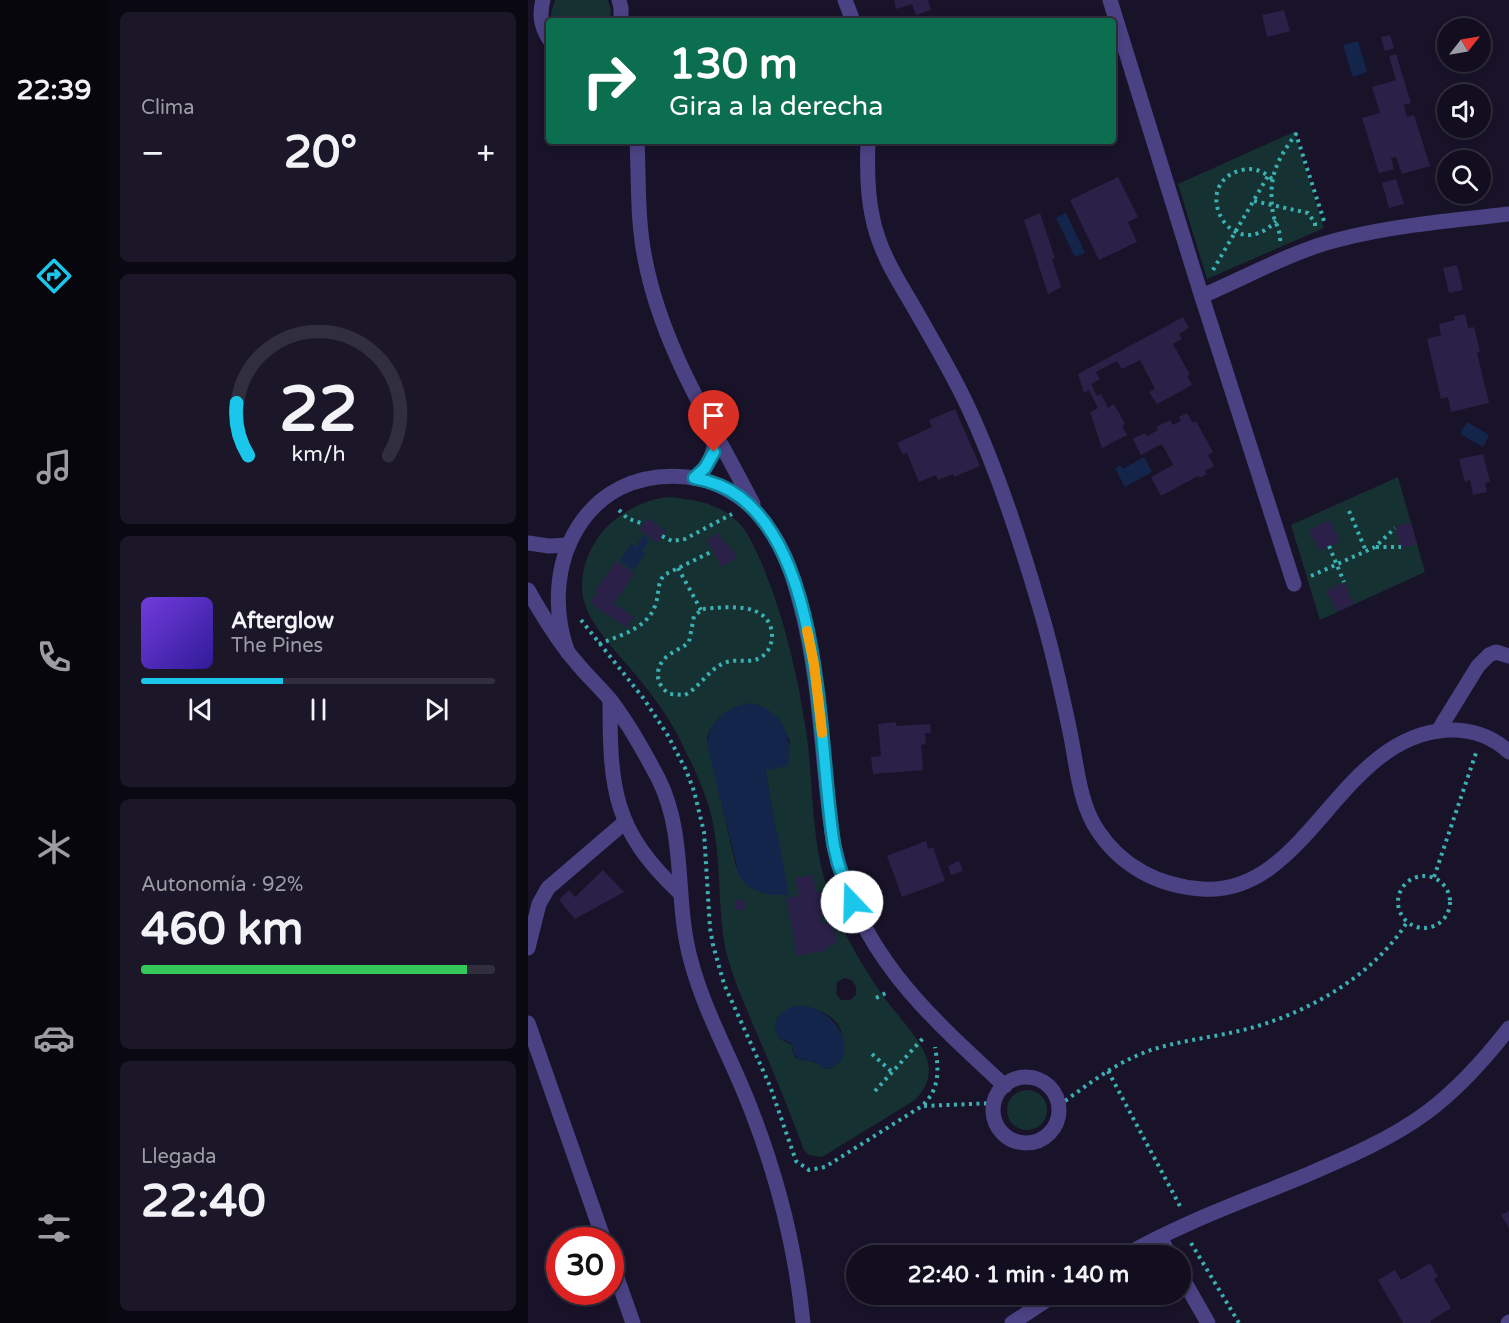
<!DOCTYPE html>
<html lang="es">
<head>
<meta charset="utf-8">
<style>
  body { margin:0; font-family:"Varela Round",sans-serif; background:#1b1728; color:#f1f3f6; height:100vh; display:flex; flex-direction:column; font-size:22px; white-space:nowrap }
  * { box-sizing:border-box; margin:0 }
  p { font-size:20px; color:#9c9ca4 }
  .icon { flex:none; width:33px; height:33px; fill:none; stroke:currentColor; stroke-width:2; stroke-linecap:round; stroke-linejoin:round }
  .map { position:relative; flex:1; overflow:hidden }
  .details { display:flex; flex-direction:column; gap:12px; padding:12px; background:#0a0811; width:420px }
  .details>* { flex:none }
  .guide { position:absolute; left:18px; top:18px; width:570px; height:126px; border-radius:6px; box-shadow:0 3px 9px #0003,0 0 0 2px #312e3d; background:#0b6e4f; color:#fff; overflow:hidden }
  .needle { width:39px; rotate:59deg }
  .fabs { position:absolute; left:909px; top:18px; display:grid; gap:12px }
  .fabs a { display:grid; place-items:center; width:54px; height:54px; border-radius:50%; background:#120e1f; box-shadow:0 3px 9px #0003,0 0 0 2px #312e3d; font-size:30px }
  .speed { position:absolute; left:18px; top:1227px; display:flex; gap:12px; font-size:30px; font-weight:700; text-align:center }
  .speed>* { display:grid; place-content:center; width:78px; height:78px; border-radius:50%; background:#120e1f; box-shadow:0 3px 9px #0003,0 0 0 2px #312e3d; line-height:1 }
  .speed .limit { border:9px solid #d22; background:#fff; color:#111 }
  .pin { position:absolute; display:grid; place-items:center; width:51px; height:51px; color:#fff; margin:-62px -26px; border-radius:50% 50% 50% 0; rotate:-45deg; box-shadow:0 0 6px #0007 }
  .pin .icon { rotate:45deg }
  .me { position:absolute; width:66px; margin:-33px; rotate:339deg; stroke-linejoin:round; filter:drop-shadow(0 0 4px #0008) }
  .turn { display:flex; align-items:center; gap:21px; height:126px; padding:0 24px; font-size:27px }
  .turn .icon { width:78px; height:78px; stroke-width:2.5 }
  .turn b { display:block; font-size:42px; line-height:51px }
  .big { font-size:45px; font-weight:700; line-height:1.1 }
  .details .tile { flex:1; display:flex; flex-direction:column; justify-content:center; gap:9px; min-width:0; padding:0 21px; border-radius:9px; background:#1b1728 }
  .details .dial { align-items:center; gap:0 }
  .dial svg { height:156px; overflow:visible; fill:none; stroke:#312e3d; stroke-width:7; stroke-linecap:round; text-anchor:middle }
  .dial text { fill:#f1f3f6; stroke:none }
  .song { display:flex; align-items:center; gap:18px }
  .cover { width:72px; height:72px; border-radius:9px; background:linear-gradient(135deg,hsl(260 70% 55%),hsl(250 70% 35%)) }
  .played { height:6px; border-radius:3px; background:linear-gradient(90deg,#1ac7eb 40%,#312e3d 40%) }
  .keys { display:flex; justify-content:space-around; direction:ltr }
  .heat { display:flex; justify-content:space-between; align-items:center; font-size:33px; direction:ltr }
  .charge { height:9px; border-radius:4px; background:linear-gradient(90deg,#34c759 92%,#312e3d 0) }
  .trip { position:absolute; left:318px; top:1245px; width:345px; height:60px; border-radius:30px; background:#120e1f; box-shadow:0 3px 9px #0003,0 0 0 2px #312e3d; font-weight:700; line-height:60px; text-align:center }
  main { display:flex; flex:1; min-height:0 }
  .menu { display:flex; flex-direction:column; width:108px; justify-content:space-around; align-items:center; background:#07060c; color:#9c9ca4 }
  .menu .icon { width:42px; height:42px }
  .menu .on { color:#1ac7eb }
  .menu b { font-size:27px; color:#f1f3f6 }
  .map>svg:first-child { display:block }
  .green { fill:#163132; fill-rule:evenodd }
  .water { fill:#14254c }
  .building { fill:#2b2048 }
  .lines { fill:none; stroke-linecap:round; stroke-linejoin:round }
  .path { stroke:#3bb0b2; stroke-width:4; stroke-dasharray:3 4.5; stroke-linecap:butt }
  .street { stroke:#4a4283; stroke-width:15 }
  .route-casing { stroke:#118199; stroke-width:15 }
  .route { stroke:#1ac7eb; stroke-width:10 }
  .slow { stroke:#f59e0b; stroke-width:10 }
</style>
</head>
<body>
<main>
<nav class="menu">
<b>22:39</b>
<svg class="icon on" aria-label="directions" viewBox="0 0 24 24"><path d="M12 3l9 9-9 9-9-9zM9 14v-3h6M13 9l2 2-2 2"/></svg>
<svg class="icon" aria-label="music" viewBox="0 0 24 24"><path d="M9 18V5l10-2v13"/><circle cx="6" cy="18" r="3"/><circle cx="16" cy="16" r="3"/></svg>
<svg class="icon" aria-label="phone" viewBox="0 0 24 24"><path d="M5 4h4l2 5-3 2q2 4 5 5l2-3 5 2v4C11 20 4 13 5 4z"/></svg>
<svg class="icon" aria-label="climate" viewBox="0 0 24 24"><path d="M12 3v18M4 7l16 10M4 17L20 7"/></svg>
<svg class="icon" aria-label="car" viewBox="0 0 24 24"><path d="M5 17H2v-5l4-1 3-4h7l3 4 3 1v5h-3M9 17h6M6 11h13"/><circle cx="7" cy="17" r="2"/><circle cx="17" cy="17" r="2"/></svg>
<svg class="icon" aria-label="filters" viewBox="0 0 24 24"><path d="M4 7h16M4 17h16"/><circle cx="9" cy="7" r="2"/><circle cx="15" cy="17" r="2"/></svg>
</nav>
<section class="details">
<div class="tile"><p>Clima</p>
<div class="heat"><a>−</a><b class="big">20°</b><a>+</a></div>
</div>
<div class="tile dial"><svg viewBox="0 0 100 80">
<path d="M14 69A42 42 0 1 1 86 69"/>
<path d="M14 69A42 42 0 0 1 8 42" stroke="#1ac7eb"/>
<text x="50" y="56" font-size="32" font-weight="700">22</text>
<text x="50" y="72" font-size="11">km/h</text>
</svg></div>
<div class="tile">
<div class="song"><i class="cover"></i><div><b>Afterglow</b><p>The Pines</p></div></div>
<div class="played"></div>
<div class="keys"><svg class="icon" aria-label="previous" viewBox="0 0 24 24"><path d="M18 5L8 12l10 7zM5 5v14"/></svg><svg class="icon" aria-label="pause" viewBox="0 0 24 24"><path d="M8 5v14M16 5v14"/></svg><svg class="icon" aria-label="next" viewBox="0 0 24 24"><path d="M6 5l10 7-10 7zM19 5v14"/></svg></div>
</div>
<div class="tile"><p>Autonomía · 92%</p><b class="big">460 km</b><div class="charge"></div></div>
<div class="tile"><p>Llegada</p><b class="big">22:40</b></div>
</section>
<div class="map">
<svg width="981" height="1323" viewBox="0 0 981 1323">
  <rect width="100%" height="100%" fill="#181329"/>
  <g class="green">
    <polygon points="27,0 80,0 83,10 82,21 24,21 23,13"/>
    <polygon points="766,132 796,228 679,279 650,184"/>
    <polygon points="870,477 897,572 792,620 763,525"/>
    <path d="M139,497C165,499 191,503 210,522C222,534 229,553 236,569C257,620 270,677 278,731C285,777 283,820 293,866C303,912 327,955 353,993C365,1011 394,1040 399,1059C404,1075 398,1089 387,1100L294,1157L281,1155L276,1150C262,1113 248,1077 232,1041C220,1012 206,982 198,952C190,913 193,874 187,835C183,803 169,774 155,746C145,724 131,704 116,685C97,659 53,621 54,587C55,538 93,504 139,497ZM192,716L253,722L262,742L237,769L260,895L208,867L179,739L181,731ZM316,978L324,980L328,987V995L322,1000H313L308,994L309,982ZM268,1006C284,1005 313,1016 314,1036C315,1045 310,1056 308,1065L301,1069C295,1068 293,1066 288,1063C276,1057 264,1065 264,1045C246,1036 248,1037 249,1017L257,1011Z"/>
    <circle cx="499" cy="1110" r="20"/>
  </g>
  <g class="water">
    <polygon points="830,41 839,72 825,77 815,45"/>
    <polygon points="538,213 557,253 547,257 528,218"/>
    <polygon points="939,422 961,435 955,447 932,434"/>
    <polygon points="616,457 624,472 597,487 587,468 592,465 595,469"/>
    <polygon points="115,535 122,540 114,551 117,554 106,570 92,561 103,544 108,547"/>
    <path d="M221,703C252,708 267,736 259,766L237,770L261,895C240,895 222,894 211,875L180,748C177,723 198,708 221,703Z"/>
    <path d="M268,1006C310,1003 337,1062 297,1069L287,1062L271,1059L265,1054L264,1044L250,1037C242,1021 252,1010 268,1006Z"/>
  </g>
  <g class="building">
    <polygon points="366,0 400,0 403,10 388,15 384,4 368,9"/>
    <polygon points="756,10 762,31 739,37 734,15"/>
    <polygon points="862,35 866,48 857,51 853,37"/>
    <polygon points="868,54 883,103 876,105 879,117 886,115 902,166 874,174 868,157 863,158 866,169 851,173 834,118 852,113 844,87 868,80 861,56"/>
    <polygon points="590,177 610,217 600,222 609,242 571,260 542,200"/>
    <polygon points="868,179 876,204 861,208 854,183"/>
    <polygon points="512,213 527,258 524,259 533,287 520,294 496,220"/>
    <polygon points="929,265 935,290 921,293 915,268"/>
    <polygon points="937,314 940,328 946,327 952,352 949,353 961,403 923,412 920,397 913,399 899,339 913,335 911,324 927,320 926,316"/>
    <polygon points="655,317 661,328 651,334 654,339 645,344 662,375 659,376 664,385 629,404 621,392 627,389 612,360 594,369 589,361 568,372 572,379 563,384 569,396 573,394 580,408 586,404 597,424 594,426 599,435 574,448 562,412 570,408 561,390 556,393 550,374"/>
    <polygon points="427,409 452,466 426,477 425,474 410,480 408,475 391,482 379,453 375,455 369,443 404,427 401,420"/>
    <polygon points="659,413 665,423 668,421 685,452 680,455 686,466 677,471 679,474 672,478 670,476 633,496 623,477 645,465 634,444 613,455 605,439 617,433 619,436 630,430 628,427 642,420 645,425 653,421 651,417"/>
    <polygon points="955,454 962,482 957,483 959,492 945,495 942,480 937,482 931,459"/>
    <polygon points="119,518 138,531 130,543 111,530"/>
    <polygon points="802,520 812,542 791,551 781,530"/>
    <polygon points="883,522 889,544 873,548 867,527"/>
    <polygon points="190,533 197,544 199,542 209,558 194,567 178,540"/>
    <polygon points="88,561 106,573 86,604 106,617 99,628 62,603 69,592 67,591"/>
    <polygon points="816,582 826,604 809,612 798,591"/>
    <polygon points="368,722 368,726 402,724 403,733 397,733 398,744 393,745 395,770 345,774 343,757 353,756 350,724"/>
    <polygon points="398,841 400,849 405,847 417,881 374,897 359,856"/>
    <polygon points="431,861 435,871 423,875 420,866"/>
    <polygon points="75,870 96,892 47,919 31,900 41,890 47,897"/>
    <polygon points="285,875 288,892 296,891 301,916 292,917 294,924 304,922 309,944 299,946 300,950 269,956 258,898 271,896 267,878"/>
    <circle cx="212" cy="905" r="5.5"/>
    <polygon points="981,1211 981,1228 973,1215"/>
    <polygon points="902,1263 910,1276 906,1279 923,1308 902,1321 903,1323 875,1323 850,1280 867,1270 873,1280"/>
  </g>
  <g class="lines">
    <g class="path">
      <path d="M744,179C735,171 725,167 714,170C659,183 703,268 748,221"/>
      <polyline points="726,201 780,213 787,223 787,229"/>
      <path d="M752,241C753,231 747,223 745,214C740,179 747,162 768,134L797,224"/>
      <polyline points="685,270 740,176"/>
      <polyline points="91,510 99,518 115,524"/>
      <polyline points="821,511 838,551"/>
      <polyline points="134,536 144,541 157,539 204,514"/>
      <polyline points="801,546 816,582"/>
      <polyline points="848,547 873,547"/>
      <polyline points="150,568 173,610"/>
      <polyline points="783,576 847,547 867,528"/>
      <path d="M175,609C199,607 241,601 244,634C244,642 242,650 236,655C223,666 210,657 196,663C180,670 172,687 157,695L142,694C126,685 126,665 141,655C147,650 155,648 161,642L166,616Z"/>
      <path d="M53,620L116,699L139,734L158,770L166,791L176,832L182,928L185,945L196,984L242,1086L268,1161L281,1170L297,1167L394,1106C412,1089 411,1070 407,1047"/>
      <path d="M71,644C93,635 121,628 128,603C131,593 129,584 136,575L185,551"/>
      <circle cx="896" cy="902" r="26"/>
      <polyline points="906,877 948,753"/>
      <polyline points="348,998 358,993"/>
      <polyline points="344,1054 364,1072"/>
      <polyline points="580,1071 653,1208"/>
      <polyline points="347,1091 397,1036"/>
      <path d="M531,1105C556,1088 580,1068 608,1056C641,1041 679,1039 715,1030C776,1015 845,977 879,922"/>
      <polyline points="396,1106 466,1103"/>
      <polyline points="663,1243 711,1323"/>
    </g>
    <g class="street">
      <path d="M15,0C11,15 13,26 21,39"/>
      <polyline points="91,0 93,8 93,21"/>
      <polyline points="317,0 325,21"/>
      <polyline points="582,0 672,291 766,584"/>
      <path d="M109,141C111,181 109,220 117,259C134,348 184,424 225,504"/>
      <path d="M340,141C339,166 339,191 344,215C350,248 367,276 384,304C403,338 424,372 440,407C469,469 492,540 511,605C524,648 534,693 543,737C549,768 552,805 570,831C594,867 631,886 674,889C780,896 810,737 919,730C942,729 964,736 981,752"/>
      <path d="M674,296C716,278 765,251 809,240C862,226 926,220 981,214"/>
      <path d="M166,478C182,466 187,452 187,433"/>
      <polyline points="0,543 21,546 41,545"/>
      <path d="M0,590C14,615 29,640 48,662C59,676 73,688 84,702C102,726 117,753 131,780C159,837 146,901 163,961C177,1014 205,1061 224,1112C250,1179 268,1251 275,1323"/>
      <path d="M40,653C8,566 57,466 159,477C197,481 227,504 246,536C259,556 266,580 272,603C294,683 293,765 306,846C331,954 399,1014 477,1086"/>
      <path d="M82,701C82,788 85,831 152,893"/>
      <polyline points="910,731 950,666 961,655 968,652 981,656"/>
      <polyline points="0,948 11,904 20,888 97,822"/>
      <polyline points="0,1023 76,1240"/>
      <circle cx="498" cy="1110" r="33"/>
      <polyline points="632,1237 642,1256"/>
      <path d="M596,1256C653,1223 716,1201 776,1176C818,1158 861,1140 898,1113C930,1089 957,1059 981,1028"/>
      <polyline points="82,1258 105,1323"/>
      <polyline points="652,1274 680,1323"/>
      <polyline points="484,1323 528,1294"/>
      <polyline points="980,1323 981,1322"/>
    </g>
  </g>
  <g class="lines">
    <g class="route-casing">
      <path id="route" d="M186,452L177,468L166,478C182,481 199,487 212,497C297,562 290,748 306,846L310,863L324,902"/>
    </g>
    <use href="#route" class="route"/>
    <polyline class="slow" points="279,631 286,664 294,733"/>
  </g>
</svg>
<div class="fabs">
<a><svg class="needle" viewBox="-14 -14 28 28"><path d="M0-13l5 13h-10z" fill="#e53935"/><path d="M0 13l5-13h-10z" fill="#9c9ca4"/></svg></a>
<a><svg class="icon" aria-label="sound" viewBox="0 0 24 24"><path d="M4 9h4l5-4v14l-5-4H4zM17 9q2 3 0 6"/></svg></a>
<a><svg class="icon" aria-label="search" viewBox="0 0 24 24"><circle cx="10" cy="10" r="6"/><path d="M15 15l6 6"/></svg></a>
</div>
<div class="speed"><div class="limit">30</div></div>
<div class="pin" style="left:186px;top:452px;background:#d93025"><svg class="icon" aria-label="arrive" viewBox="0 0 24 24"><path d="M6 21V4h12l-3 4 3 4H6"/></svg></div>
<svg class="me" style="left:324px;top:902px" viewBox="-20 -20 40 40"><circle r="19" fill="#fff"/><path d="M0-13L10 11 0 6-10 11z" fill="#1ac7eb"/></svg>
<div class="trip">22:40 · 1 min · 140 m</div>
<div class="guide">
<div class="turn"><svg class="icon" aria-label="right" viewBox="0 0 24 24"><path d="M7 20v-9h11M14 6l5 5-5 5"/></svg><div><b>130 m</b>Gira a la derecha</div></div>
</div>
</div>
</main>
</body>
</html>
